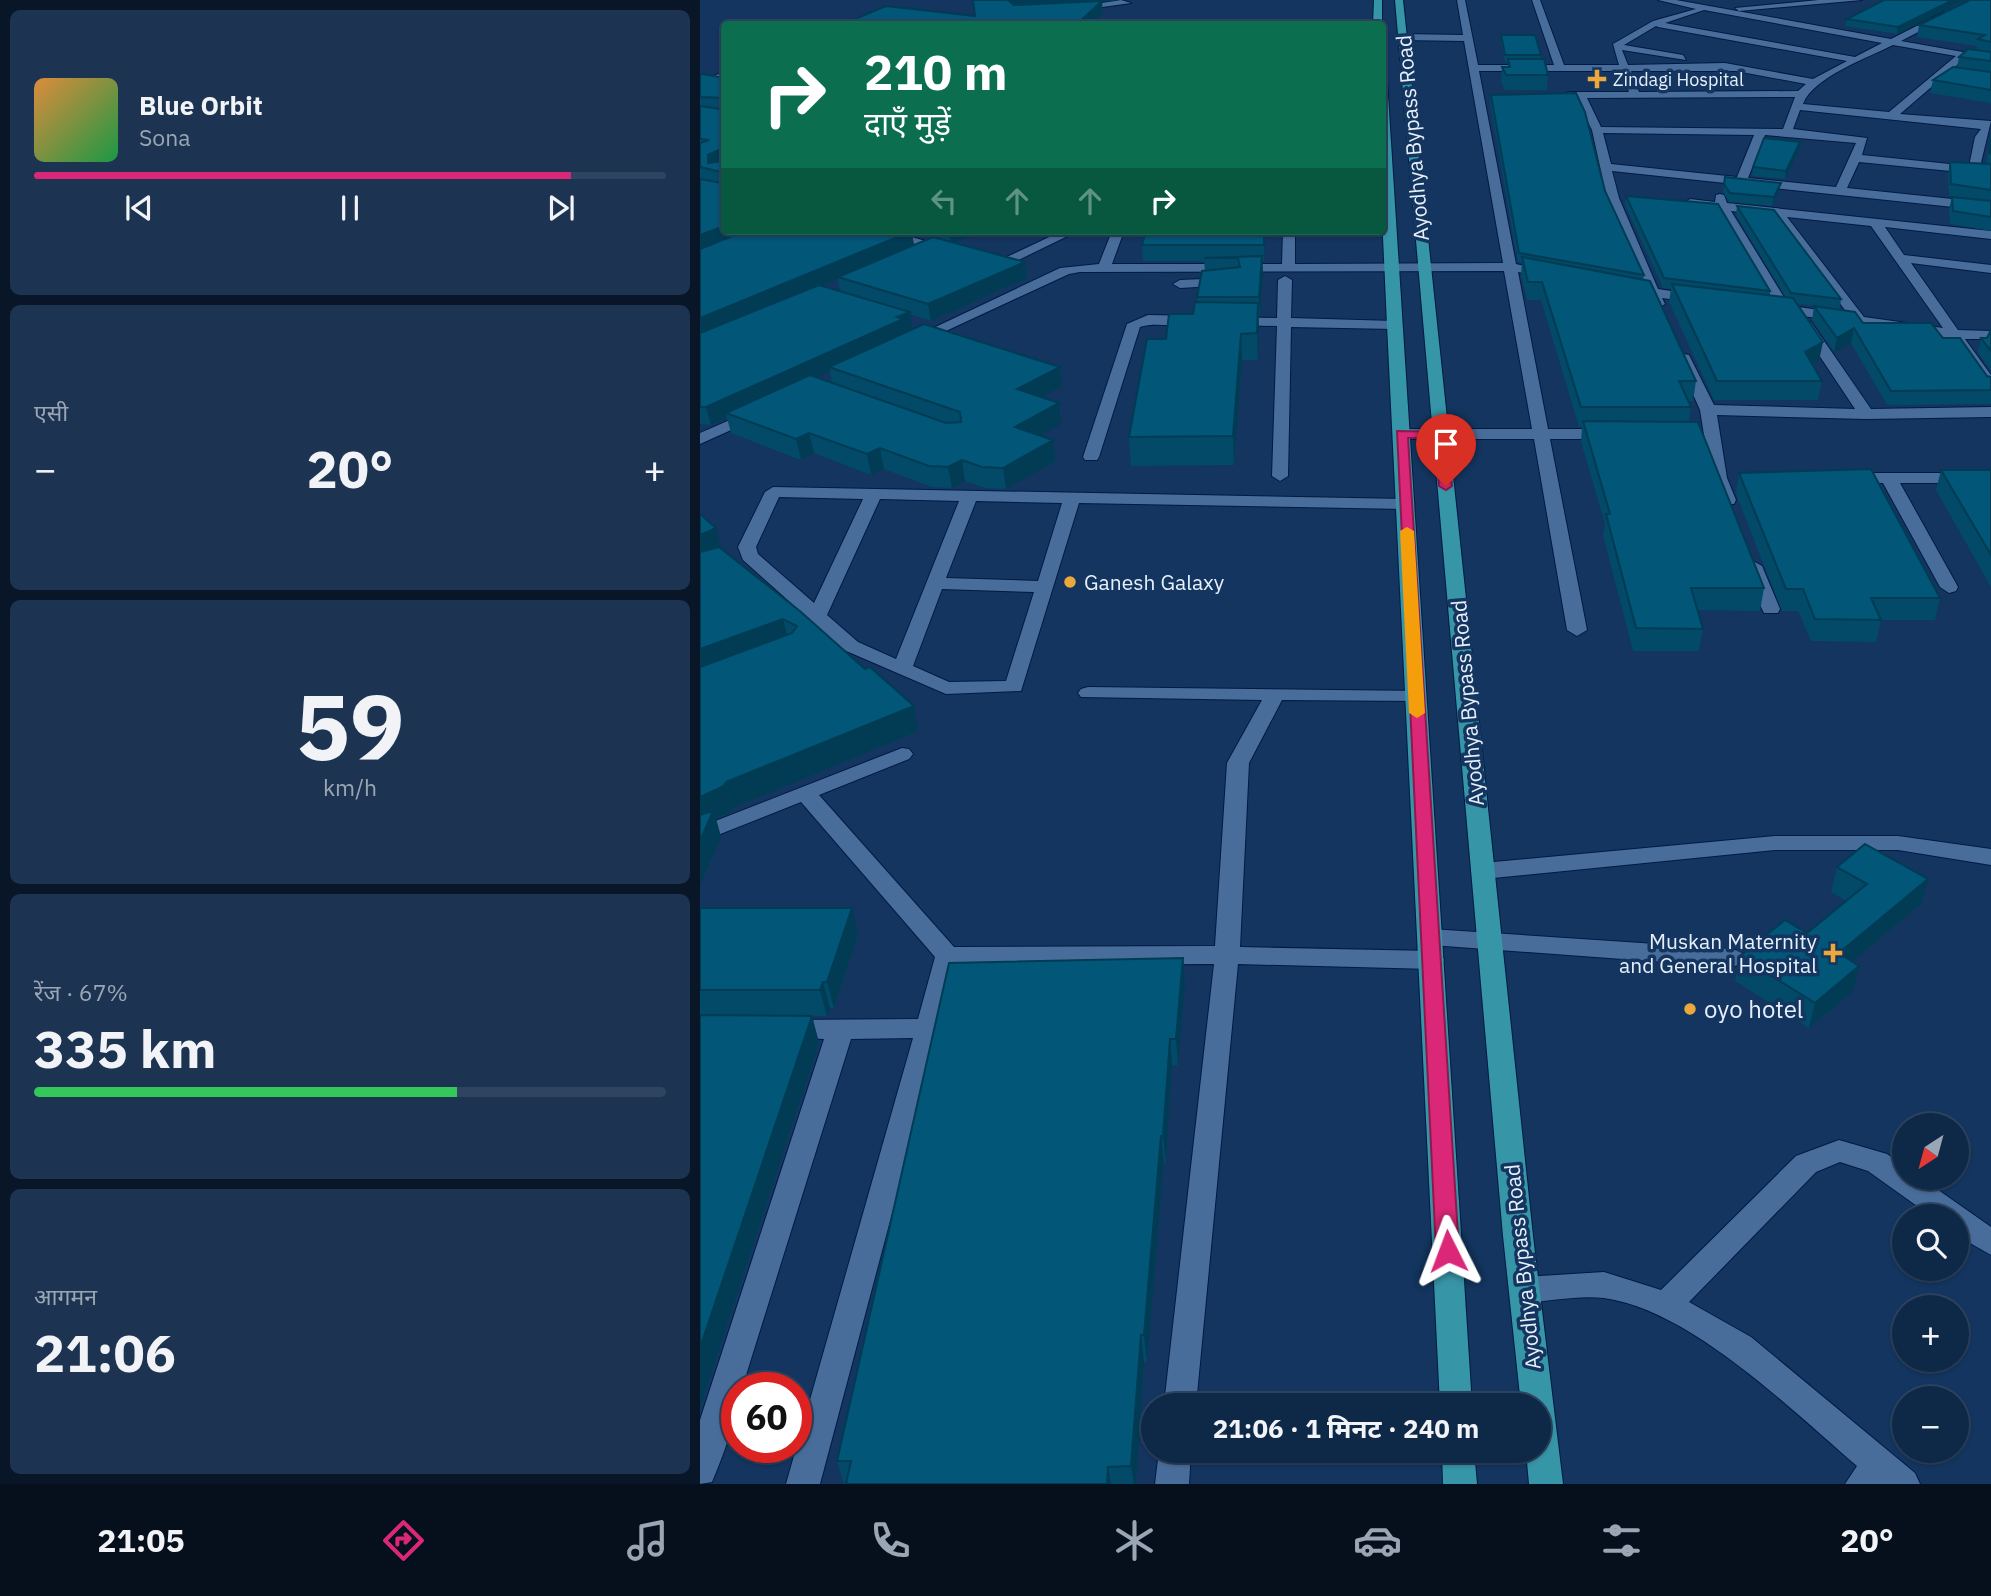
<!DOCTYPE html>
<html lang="hi">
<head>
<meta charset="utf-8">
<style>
  body { margin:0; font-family:"IBM Plex Sans","Noto Sans Devanagari",sans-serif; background:#1c3452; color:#f1f3f6; height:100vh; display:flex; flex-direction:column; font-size:26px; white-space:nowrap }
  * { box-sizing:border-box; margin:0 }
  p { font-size:23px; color:#9ba6b4 }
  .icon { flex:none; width:38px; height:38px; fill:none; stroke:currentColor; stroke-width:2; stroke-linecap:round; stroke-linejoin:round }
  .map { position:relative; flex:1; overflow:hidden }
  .details { display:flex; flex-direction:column; gap:10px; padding:10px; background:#081627; width:700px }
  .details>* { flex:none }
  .guide { position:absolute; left:21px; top:21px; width:665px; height:214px; border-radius:7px; box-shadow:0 2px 5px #0004,0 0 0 2px #2e4460; background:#0b6e4f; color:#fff; overflow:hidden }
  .needle { width:46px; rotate:216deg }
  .fabs { position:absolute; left:1192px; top:1113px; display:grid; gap:14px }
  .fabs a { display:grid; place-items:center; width:77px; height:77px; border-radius:50%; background:#0e2847; box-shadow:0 2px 5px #0004,0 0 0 2px #2e4460; font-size:35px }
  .speed { position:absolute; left:21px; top:1372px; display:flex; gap:14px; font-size:35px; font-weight:700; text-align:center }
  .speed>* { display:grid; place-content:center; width:91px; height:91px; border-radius:50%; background:#0e2847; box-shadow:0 2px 5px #0004,0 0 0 2px #2e4460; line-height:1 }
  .speed .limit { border:10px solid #d22; background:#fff; color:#111 }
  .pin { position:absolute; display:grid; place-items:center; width:60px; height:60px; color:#fff; margin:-72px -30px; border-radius:50% 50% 50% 0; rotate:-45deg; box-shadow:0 0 7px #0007 }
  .pin .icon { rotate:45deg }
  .me { position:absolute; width:77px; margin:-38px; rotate:357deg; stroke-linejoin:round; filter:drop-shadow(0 0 5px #0008) }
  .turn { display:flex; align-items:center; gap:24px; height:147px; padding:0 28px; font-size:32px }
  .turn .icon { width:91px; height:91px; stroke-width:2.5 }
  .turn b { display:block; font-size:49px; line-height:60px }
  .lanes { display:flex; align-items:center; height:66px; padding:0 28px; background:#0003; justify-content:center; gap:35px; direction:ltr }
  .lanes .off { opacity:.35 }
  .big { font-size:52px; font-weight:700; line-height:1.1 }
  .details .widget { flex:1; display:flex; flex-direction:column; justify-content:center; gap:10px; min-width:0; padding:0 24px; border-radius:10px; background:#1c3452 }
  .details .dial { align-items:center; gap:0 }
  .dial b { font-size:91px; line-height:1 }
  .song { display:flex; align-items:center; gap:21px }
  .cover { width:84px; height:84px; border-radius:10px; background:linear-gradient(135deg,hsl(30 70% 55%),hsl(140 70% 35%)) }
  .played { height:7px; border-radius:4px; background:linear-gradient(90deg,#db2777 85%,#2e4460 85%) }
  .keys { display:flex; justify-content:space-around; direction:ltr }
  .heat { display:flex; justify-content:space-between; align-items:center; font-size:38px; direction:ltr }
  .charge { height:10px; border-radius:5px; background:linear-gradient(90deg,#34c759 67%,#2e4460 0) }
  .trip { position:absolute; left:441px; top:1393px; width:410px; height:70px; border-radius:35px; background:#0e2847; box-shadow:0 2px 5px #0004,0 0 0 2px #2e4460; font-weight:700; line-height:70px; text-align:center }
  .dock { display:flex; height:112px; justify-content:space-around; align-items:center; background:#06101c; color:#9ba6b4 }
  .dock .icon { width:49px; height:49px }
  .dock .active { color:#db2777 }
  .dock b { font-size:32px; color:#f1f3f6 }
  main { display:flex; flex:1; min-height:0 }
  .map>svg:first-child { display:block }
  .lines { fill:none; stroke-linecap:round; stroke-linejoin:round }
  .minor-casing { stroke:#001b43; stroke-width:2 }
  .major-casing { stroke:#001b43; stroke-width:2 }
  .minor { fill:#496d9b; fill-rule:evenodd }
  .major { fill:#3795a8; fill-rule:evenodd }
  .wall { fill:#024a67; fill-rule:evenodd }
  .shaded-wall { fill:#013c54 }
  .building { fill:#025678; stroke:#013c54; stroke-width:2; fill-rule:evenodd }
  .route { fill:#db2777; stroke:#8e194d; stroke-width:2 }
  .slow { fill:#f59e0b }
  .poi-dot { fill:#eda83b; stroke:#13355f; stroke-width:2.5 }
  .labels { text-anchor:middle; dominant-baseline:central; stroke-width:7; stroke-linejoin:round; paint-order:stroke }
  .far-poi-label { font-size:18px; fill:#e7f0fa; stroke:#13355f; text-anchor:start }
  .street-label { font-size:21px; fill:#e7f0fa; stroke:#13355f }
  .poi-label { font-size:21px; fill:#e7f0fa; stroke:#13355f; text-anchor:start }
  .near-poi-label { font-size:24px; fill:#e7f0fa; stroke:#13355f; text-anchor:start }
</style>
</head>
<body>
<main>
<section class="details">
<div class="widget">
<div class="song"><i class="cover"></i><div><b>Blue Orbit</b><p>Sona</p></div></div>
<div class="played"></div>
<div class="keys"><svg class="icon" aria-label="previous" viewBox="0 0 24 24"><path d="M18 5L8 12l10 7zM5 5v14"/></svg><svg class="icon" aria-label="pause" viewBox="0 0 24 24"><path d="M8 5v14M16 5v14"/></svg><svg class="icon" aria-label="next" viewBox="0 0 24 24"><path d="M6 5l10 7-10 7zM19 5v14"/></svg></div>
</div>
<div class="widget"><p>एसी</p>
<div class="heat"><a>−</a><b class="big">20°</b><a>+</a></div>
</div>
<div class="widget dial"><b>59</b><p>km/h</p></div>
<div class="widget"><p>रेंज · 67%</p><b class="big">335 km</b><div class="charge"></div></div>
<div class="widget"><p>आगमन</p><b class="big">21:06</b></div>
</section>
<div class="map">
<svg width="1291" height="1484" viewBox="0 0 1291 1484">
  <rect width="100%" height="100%" fill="#13355f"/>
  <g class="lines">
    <g class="minor-casing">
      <g id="minor">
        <polygon points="421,0 431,3 374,11 370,8"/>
        <path d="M757,0H765L778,65H854L832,0H840L864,65H919L913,44L953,21L996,9L958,0H976L1191,39L1244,12L1247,17L1201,41L1291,57V63L1265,58L1200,114L1291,121L1280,167L1291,169V175L1159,162L1147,188L1291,203V211L912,171L919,198L958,289L997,295L1004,299L997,303L962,298L965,304L958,308L953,307L948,296L922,289L929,285L944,287L907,198L892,130L876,98L863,95L868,92H929L921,71H779L816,264L856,274L849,278L818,272L848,429H910L918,434L910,439H850L887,630L877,636L867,630L834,439H702L694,434L702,429H832L804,271L380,272L369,274L220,343L208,340L360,268L399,264L412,231H424L412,264H582L583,231H595V264L803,263L764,41L701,40L696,37L701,34L763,35ZM1004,10L1182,43L1155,57L965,23ZM956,26L958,27L1147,61L1113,79L1025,63L928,65L922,50L986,60L983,55L924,45ZM1193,45L1256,56L1189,112L1103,104C1112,78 1169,57 1193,45ZM931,71H1036L1106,84L1098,91L939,92ZM1095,97L1083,129L901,127L887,98ZM1100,110L1281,129L1275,137L1269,166L1162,155L1167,138L1093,129ZM903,133L1054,135L1037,177L911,164ZM1065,135L1156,143L1136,187L1048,178Z"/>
        <polygon points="1119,0 1162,0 1039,11 1035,8"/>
        <polygon points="24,72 24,78 0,87 0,81"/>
        <path d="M1020,194L1024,195L1027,203L1291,231V239L1185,227L1204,255L1291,265V273L1211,263L1258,330L1291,331V339H1265L1291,375V391L1286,389L1250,338L1070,311L1068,308L1075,304L1018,210L984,203L990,199L1015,202L1016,195ZM1031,211L1074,216L1148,314L1084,305L1087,302ZM1087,217L1171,226L1243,328L1164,317Z"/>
        <polygon points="171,231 192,231 255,250 249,254"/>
        <polygon points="362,231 378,231 306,266 294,263"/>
        <polygon points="585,276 592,280 591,318 694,321 701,325 694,329 591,327 588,476 580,481 572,476 577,326 530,325 523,321 530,317 577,318 578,280"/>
        <polygon points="526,278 531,279 531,285 480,288 473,284 480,280"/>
        <path d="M448,315L498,316L505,320C490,332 459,320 440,327L399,457L397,460H385L383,457L427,324Z"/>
        <polygon points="1106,321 1111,322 1171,409 1291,407 1291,417 1166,419 1017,415 1027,478 1036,500 1034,504 1022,504 1011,478 1000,410 977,358 984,354 989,355 1014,405 1155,409 1099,325"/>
        <polygon points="55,409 60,411 60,417 0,444 0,433"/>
        <polygon points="1147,473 1291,473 1291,483 1200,483 1258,587 1256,591 1249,593 1240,587 1183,483 1141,482 1141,474"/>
        <path d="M73,487L706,499L715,504L706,509L379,503L321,691L246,694L144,650L43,560L38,547L65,492ZM79,497L163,499L114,603L58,554L56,547ZM180,499L259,501L196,659L158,642L127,615ZM276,501L362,503L338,581L246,578ZM242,589L334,592L306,681L249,682L213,666Z"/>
        <polygon points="1053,561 1062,566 1080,609 1078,613 1064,613 1062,609 1044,566"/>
        <path d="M388,687L723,691L726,695L716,701L582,700L549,763L540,947L732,951L741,954L744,960L741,966L732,969L538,964L496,1405H464L514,964L258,965L120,1484H86L213,1038L151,1039L42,1388H37C37,1419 24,1454 12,1482L0,1484V1420L124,1039L78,1037L74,1030L78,1023L87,1020L218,1019L235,957L101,802L0,842V827L202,748L209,749L213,754L209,759L119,795L254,947L515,946L527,763L562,700L381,697L378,693L381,689Z"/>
        <polygon points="1075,836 1198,836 1291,849 1291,865 1198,850 1075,850 783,879 775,876 771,871 775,866 783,863"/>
        <polygon points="731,929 1032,949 1041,952 1044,958 1041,964 1032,967 731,945 722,943 719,937 722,931"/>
        <path d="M1139,1140L1187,1154L1204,1166V1178H1221L1291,1227V1255L1256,1235V1216H1231L1168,1171L1140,1162L1116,1172L989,1302L1051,1337L1215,1473L1220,1484H1145L1157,1466C1091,1410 991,1310 904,1298C880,1295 849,1301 824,1303L813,1299L809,1290L813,1281L824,1277L904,1272L961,1290L1096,1156Z"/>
        <polygon points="459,1451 491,1451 489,1484 455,1484"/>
      </g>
    </g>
    <g class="major-casing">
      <g id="major">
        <polygon points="674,0 682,0 682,24 673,24"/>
        <polygon points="695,0 703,0 833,1236 863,1484 829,1484 826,1451 838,1451 838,1405 821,1405 803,1236"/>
        <polygon points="682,77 687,80 772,1405 740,1405 687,325 682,215"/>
        <polygon points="742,1451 774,1451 777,1484 743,1484"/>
      </g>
    </g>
    <use href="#minor" class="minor"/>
    <use href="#major" class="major"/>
  </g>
  <g class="wall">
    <polygon points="1184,0 1265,0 1197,34 1145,26 1147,19"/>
    <polygon points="1291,0 1291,103 1230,93 1233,80 1257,67 1259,57 1276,50 1277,46 1217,37 1219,25"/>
    <polygon points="801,35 841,55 840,59 848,75 847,90 805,90 801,82 802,67 808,67 808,62 805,62 801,42"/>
    <path d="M0,75L24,78V231H283L253,243L325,262L327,278L231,321L210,314L212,329L360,367L362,386L341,397L361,424L339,436L353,440L356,461L306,489L285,488L265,481L252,488L232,487L184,469L171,475L114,453L101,460L31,433L27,418L11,425L0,424ZM212,234L230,238L214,245ZM138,279L140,291L122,286ZM130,371L132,383L116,377Z"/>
    <polygon points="791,95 905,191 944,275 943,280 996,381 993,401 988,401 991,407 989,422 1064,588 1060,611 998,610 1003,629 999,651 933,651 903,535 905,524 881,442 882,427 879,427 841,300 827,300 821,275 822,262 818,262 790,102"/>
    <polygon points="1291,132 1291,231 1250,224 1249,209 1252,197 1256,197 1249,196 1248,174 1250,162 1286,164 1289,143"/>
    <polygon points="1100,142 1099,150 1085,179 1052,176 1053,167"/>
    <polygon points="1025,177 1079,191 1072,206 1029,202 1023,192"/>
    <polygon points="926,196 1070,291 1070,296 1086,298 1036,215 1037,206 1141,299 1140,309 1115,306 1163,323 1243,338 1287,376 1291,377 1291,404 1187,405 1151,343 1134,352 1112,320 1114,306 1096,304 1119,361 1113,364 1122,381 1118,400 1014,400 969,302 971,289 963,288 925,205"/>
    <polygon points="565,231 564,261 562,261 563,274 560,316 558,316 558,360 542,360 534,465 431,466 429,437 466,339 493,314 498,302 497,297 505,271 504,261 443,261 442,245"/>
    <polygon points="1291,330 1291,371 1278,352 1281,338 1287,338"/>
    <polygon points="1241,470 1291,470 1291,587 1236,490"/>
    <polygon points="1039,473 1240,598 1235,620 1181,620 1176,642 1111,641 1098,611 1082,611 1036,494"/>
    <polygon points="16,528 21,548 218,731 33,808 31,812 16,819 21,837 0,885"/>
    <polygon points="1137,867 1221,904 1152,962 1159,966 1153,991 1109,1028 1035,981 1040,956 1107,933 1146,901 1131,892"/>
    <polygon points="0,908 158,934 134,1008 130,1008 127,1016 112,1016 119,1043 0,1408"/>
    <polygon points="483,958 485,984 478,1065 472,1066 466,1163 464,1163 447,1362 444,1362 436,1484 144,1484 137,1461"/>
  </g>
  <g class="shaded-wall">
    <polygon points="307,0 416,0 414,1 402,2 403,13 391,24 377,24 311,8"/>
    <polygon points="1253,0 1265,0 1197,34 1198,27"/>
    <polygon points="1100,142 1099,150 1085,179 1086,171"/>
    <polygon points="21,149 24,163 8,163 8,155"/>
    <polygon points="1081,183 1079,191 1072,206 1074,197"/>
    <polygon points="24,226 24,231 57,231 0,252 0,235"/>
    <polygon points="212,231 214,247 138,277 138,279 0,337 0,318"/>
    <polygon points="249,231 283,231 251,244"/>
    <polygon points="564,231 565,231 564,261"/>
    <polygon points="562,256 563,274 560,316 559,297"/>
    <polygon points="325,262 327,278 231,321 228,304"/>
    <polygon points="558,303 559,329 558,360 557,333"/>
    <polygon points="210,312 212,329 129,367 130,371 33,415 26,413 27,418 11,425 6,407"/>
    <polygon points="1154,328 1151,343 1134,352 1137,338"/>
    <polygon points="541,334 542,360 534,465 533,436"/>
    <polygon points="1123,342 1119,361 1102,370 1105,352"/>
    <polygon points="360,367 362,386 320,409 317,389"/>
    <polygon points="359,403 361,424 318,448 315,427"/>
    <polygon points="109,433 114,453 101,460 96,439"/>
    <polygon points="353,440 356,461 306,489 303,468"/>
    <polygon points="180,448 184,469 171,475 167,454"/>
    <polygon points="262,460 265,481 252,488 248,467"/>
    <polygon points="16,528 22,551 0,561 0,535"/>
    <polygon points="83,619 89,643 0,676 0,649"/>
    <polygon points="214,706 218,731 33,808 31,812 16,819 21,837 0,885 0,797 26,782"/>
    <polygon points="1228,879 1221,904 1133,978 1139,953"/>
    <polygon points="152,908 158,934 134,1008 127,982"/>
    <polygon points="483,958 485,984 478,1065 476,1039"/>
    <polygon points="1159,966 1153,991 1109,1028 1115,1003"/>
    <polygon points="123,982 130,1008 127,1016 120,990"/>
    <polygon points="112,1016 119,1043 0,1408 0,1348"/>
    <polygon points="470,1039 472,1066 466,1163 463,1136"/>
    <polygon points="461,1136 464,1163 447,1362 444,1335"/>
    <polygon points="441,1335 444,1362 436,1484 434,1484 431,1466"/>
    <polygon points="408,1467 411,1484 407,1484"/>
  </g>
  <g class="building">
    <polygon points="273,0 308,0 314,5 402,1 377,24 143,24 186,6 275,16"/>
    <polygon points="1184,0 1253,0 1198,27 1147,19"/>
    <polygon points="1270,0 1291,0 1291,42 1278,39 1285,35 1219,25"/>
    <polygon points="801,35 835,35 841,55 805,55"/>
    <polygon points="1268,49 1291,52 1291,61 1259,57"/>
    <polygon points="808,59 844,59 848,75 806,75 802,67 810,67"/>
    <polygon points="1253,67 1291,72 1291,90 1233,80"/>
    <path d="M3,74L24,78V226L0,235V179L22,183L21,172L0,167V143L9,140L0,139V106L21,109L23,98L0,97V75ZM21,149L23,161L8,163V155Z"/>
    <polygon points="876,93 885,112 905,191 944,275 819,253 791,95"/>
    <polygon points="1291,133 1291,154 1289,153"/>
    <polygon points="1064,138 1100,142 1086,171 1053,167"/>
    <polygon points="1250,162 1291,164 1291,190 1251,184"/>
    <polygon points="1025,177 1081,183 1074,197 1030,193 1024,184"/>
    <polygon points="926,196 1018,204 1070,291 964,278"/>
    <polygon points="1252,197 1291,201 1291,217 1253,211"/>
    <polygon points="1037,206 1074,210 1141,299 1091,293"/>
    <polygon points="45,231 212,231 0,318 0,249"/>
    <polygon points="446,231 564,231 564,245 442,245"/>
    <polygon points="233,237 325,262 228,304 138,277"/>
    <polygon points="562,256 559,297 497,297 502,271 540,267 538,258 504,258"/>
    <polygon points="822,257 950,281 996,381 979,381 991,407 881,407 842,282 828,282"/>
    <polygon points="972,284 1093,298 1123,342 1105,352 1122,381 1017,381"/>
    <polygon points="119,285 210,312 197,317 203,319 6,407 0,407 0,333"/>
    <polygon points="495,302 558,303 557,333 541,334 533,436 429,437 447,339 466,339 469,314 493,314"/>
    <polygon points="1114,306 1155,312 1163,323 1231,323 1243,338 1260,338 1287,376 1291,377 1291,390 1191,391 1154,328 1137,338"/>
    <polygon points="224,324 360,367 317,389 359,403 315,427 353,440 303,468 282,467 262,460 248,467 229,466 180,448 167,454 109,433 96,439 26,413 110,375 246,423 261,422 260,412 129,367"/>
    <polygon points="1291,330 1291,351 1281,338 1287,338"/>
    <polygon points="883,421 998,422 1064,588 991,588 1003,629 936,628 906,514 910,514"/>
    <polygon points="1171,469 1240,598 1171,598 1181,620 1115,619 1103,589 1086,589 1039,473"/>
    <polygon points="1241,470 1291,470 1291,555"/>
    <polygon points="0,514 16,528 0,535"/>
    <polygon points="19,547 101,612 165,669 170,667 214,706 26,782 24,786 0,797 0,667 92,633 97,626 83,619 0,649 0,552"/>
    <polygon points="13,811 0,841 0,815"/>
    <polygon points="1165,844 1228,879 1139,953 1159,966 1115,1003 1040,956 1085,920 1107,933 1167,884 1137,867"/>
    <polygon points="0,908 152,908 127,982 123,982 120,990 0,990"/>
    <polygon points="483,958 476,1039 470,1039 463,1136 461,1136 444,1335 441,1335 431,1466 408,1467 407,1484 146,1484 151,1461 137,1461 249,963"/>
    <polygon points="0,1015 112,1016 0,1348"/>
  </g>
  <polygon class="route" points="697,431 745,432 752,486 746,490 739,486 735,438 708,438 759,1251 756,1258 748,1261 740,1258 736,1251"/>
  <polygon class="slow" points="707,527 714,531 725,713 717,718 709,713 700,531"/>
  <g class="poi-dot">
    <path d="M893.5 68.5h7v7h7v7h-7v7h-7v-7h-7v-7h7z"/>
    <circle cx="370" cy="582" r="7"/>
    <path d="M1129.5 942.5h7v7h7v7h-7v7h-7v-7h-7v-7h7z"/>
    <circle cx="990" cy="1009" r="7"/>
  </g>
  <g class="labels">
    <g class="far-poi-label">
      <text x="913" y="79">Zindagi Hospital</text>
    </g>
    <g class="street-label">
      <text transform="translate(712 138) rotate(-95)">Ayodhya Bypass Road</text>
      <text transform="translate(767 703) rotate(-95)">Ayodhya Bypass Road</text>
      <text transform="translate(822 1267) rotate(-96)">Ayodhya Bypass Road</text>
    </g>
    <g class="poi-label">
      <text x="384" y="582">Ganesh Galaxy</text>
      <text x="1117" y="941" text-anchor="end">Muskan Maternity<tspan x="1117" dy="24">and General Hospital</tspan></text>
    </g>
    <g class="near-poi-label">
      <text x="1004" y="1009">oyo hotel</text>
    </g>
  </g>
</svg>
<div class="fabs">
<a><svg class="needle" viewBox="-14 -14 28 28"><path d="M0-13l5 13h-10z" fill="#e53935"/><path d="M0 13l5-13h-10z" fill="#9ba6b4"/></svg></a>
<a><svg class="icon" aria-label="search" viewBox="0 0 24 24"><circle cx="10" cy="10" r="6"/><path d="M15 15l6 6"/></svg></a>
<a>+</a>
<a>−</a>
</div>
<div class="speed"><div class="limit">60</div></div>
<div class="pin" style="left:746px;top:486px;background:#d93025"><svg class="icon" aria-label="arrive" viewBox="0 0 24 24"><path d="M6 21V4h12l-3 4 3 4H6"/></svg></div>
<svg class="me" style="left:748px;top:1251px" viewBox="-20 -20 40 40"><path d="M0-17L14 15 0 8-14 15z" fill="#db2777" stroke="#fff" stroke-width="4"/></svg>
<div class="trip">21:06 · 1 मिनट · 240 m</div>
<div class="guide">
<div class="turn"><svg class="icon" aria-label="right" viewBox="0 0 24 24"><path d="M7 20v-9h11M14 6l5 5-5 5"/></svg><div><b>210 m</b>दाएँ मुड़ें</div></div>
<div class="lanes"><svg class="icon off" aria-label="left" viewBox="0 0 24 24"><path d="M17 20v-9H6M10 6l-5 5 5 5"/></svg><svg class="icon off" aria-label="ahead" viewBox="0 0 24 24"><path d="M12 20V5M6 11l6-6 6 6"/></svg><svg class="icon off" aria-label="ahead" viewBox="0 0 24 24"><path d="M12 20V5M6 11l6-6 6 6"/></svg><svg class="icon" aria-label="right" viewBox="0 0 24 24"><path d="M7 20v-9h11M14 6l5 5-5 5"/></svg></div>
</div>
</div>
</main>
<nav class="dock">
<b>21:05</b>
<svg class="icon active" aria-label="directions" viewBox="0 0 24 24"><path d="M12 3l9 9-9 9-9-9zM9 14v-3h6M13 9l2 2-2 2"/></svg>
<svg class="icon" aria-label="music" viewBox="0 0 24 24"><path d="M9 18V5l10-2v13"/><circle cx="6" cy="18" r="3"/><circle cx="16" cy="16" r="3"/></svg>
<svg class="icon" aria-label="phone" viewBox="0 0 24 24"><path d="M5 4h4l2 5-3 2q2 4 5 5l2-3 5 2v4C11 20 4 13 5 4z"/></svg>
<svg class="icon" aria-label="climate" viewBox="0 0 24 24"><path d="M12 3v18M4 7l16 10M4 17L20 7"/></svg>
<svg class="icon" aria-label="car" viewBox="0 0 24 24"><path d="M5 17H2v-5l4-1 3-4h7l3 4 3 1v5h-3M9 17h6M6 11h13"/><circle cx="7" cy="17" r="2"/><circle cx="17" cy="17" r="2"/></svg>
<svg class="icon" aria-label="filters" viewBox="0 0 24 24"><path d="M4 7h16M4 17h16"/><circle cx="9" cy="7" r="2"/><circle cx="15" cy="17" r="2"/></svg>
<b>20°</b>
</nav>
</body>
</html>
